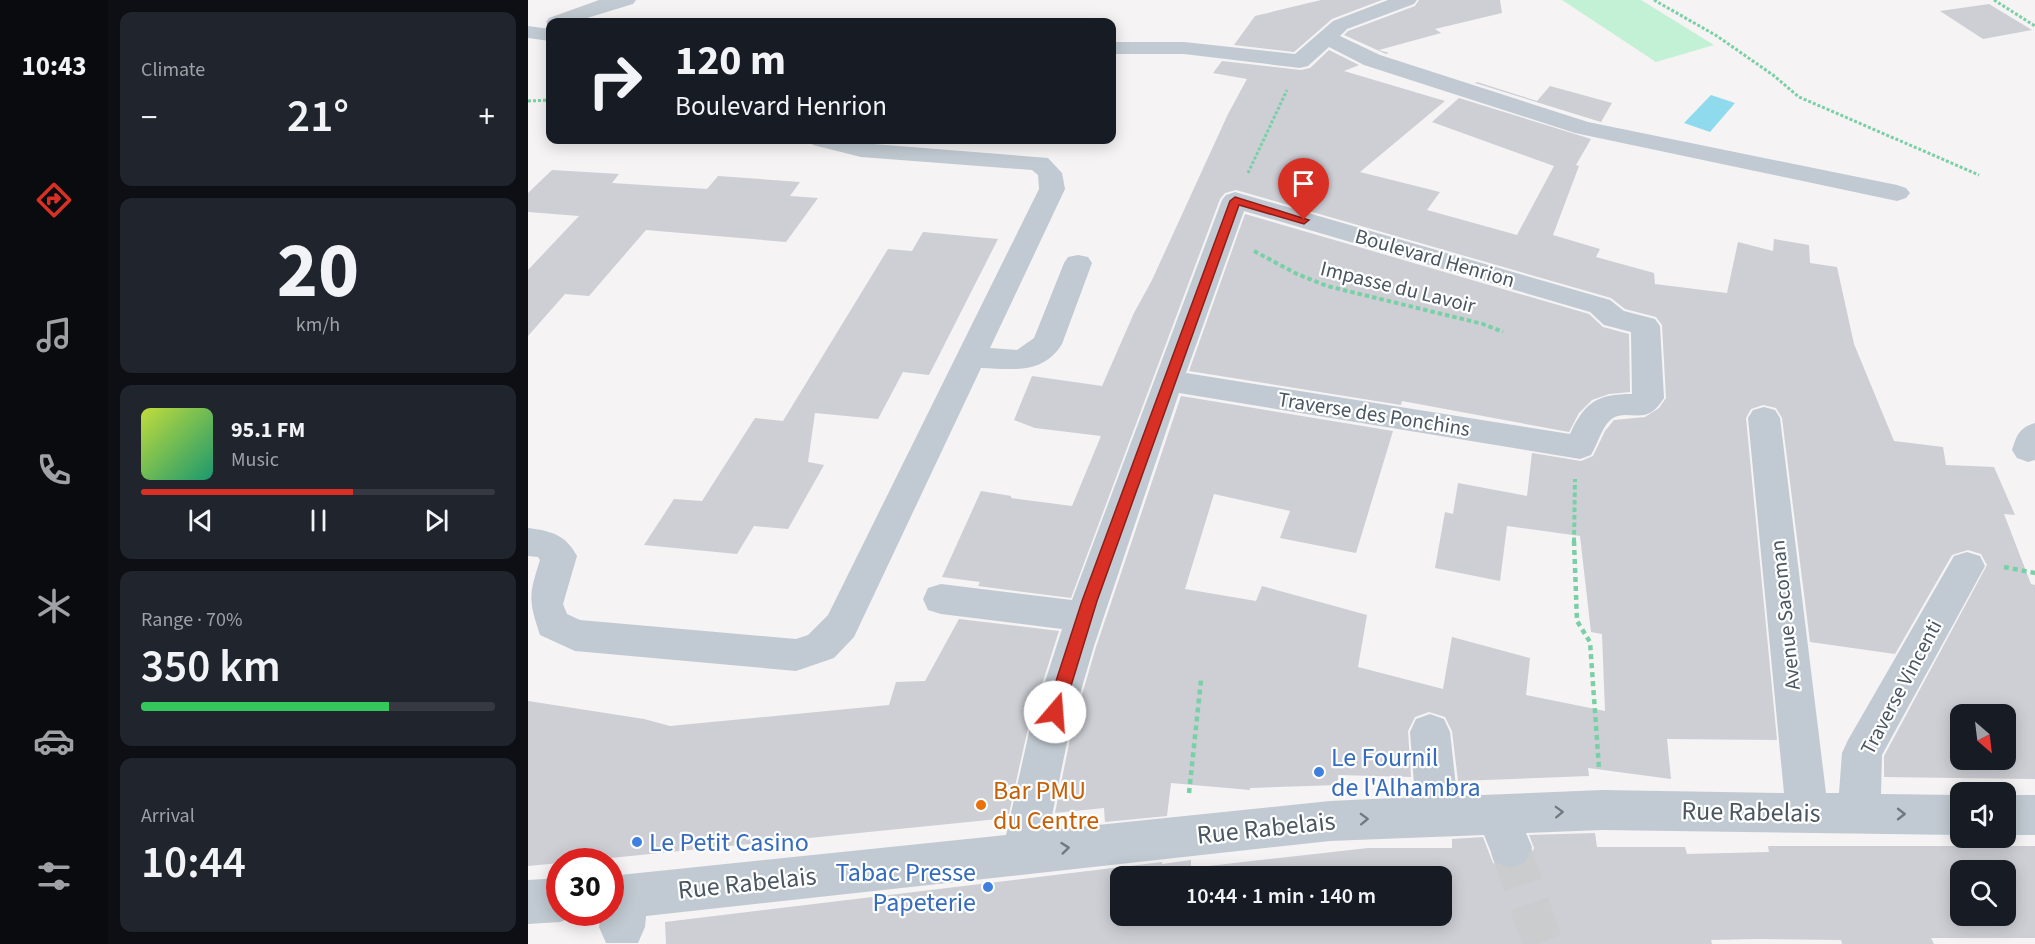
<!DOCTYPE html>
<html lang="en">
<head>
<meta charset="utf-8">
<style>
  body { margin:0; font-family:"Source Sans 3",sans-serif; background:#20242c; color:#f1f3f6; height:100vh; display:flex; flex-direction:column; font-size:22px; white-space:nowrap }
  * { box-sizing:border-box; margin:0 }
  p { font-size:20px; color:#9ea1a6 }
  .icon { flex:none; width:33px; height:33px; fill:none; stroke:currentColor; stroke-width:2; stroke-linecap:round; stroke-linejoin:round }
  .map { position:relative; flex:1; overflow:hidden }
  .panel { display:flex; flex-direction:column; gap:12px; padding:12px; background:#0d0f14; width:420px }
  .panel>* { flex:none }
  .banner { position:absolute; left:18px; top:18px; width:570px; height:126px; border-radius:12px; box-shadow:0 3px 15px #0003; background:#171b24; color:#f1f3f6; overflow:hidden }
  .needle { width:39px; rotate:152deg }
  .buttons { position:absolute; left:1422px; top:704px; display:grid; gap:12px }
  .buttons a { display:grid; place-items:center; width:66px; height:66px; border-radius:12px; background:#171b24; box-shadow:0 3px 15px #0003; font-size:30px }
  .speed { position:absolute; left:18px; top:848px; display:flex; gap:12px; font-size:30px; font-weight:700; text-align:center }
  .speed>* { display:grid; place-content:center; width:78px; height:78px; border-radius:50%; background:#171b24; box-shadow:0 3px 15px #0003; line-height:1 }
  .speed .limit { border:9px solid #d22; background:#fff; color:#111 }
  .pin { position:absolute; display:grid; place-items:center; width:51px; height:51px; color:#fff; margin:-62px -26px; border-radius:50% 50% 50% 0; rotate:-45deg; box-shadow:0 0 6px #0007 }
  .pin .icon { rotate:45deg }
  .me { position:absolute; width:66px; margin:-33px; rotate:18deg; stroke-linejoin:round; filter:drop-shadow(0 0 4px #0008) }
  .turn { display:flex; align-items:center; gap:21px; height:126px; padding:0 30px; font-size:27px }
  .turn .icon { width:78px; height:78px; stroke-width:2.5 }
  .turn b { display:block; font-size:42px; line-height:51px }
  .big { font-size:45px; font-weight:600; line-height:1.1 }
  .panel .widget { flex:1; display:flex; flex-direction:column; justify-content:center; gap:9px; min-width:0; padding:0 21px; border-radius:12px; background:#20242c }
  .panel .dial { align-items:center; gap:0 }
  .dial b { font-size:78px; line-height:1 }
  .song { display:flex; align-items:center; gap:18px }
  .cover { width:72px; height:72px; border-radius:9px; background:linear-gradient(135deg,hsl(70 70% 55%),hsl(160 70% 35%)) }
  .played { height:6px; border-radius:3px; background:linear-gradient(90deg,#d93025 60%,#363941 60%) }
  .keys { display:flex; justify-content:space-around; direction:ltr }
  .heat { display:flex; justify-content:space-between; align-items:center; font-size:33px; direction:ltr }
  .charge { height:9px; border-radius:4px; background:linear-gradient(90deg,#34c759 70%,#363941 0) }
  .trip { position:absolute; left:582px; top:866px; width:342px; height:60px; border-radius:12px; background:#171b24; box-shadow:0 3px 15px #0003; font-weight:600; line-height:60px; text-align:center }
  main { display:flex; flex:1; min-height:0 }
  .menu { display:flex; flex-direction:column; width:108px; justify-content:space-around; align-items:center; background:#090b0e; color:#9ea1a6 }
  .menu .icon { width:42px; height:42px }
  .menu .selected { color:#d93025 }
  .menu b { font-size:27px; color:#f1f3f6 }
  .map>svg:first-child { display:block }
  .green { fill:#c3f1d5 }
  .water { fill:#90daee }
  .building { fill:#cdcfd5; fill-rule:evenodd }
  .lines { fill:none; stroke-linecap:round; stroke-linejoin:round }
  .minor-tunnel { stroke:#caccce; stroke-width:40; stroke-dasharray:40 20; stroke-linecap:butt }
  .path-far2 { stroke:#7ad0a6; stroke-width:3; stroke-dasharray:3 2; stroke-linecap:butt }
  .path-far1 { stroke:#7ad0a6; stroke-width:4; stroke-dasharray:4.5 3; stroke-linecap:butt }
  .path { stroke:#7ad0a6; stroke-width:4.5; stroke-dasharray:5 4; stroke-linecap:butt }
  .minor { fill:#c1cad2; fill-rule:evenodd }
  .oneway { stroke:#6e7983 }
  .route { fill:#d93025; stroke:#8d1f18; stroke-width:1.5 }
  .shop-dot { fill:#3f7fe0; stroke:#fff; stroke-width:2 }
  .food-dot { fill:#e8710a; stroke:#fff; stroke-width:2 }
  .labels { text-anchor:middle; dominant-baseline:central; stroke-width:4.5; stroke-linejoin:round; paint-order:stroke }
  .street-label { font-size:21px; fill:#4a5661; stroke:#fff }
  .near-shop-label { font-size:26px; fill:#366cbe; stroke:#fff; text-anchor:start }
  .near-food-label { font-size:26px; fill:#c56008; stroke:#fff; text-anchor:start }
  .near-street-label { font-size:26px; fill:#4a5661; stroke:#fff }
</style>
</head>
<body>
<main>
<nav class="menu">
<b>10:43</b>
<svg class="icon selected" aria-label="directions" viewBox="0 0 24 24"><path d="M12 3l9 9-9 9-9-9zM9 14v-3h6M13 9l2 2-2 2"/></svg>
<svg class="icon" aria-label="music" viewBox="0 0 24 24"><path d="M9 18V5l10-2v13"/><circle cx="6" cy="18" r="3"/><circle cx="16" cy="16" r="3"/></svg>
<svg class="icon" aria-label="phone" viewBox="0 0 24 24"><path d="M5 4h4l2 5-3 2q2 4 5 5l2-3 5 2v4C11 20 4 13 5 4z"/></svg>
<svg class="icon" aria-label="climate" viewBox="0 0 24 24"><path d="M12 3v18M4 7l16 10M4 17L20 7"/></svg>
<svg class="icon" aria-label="car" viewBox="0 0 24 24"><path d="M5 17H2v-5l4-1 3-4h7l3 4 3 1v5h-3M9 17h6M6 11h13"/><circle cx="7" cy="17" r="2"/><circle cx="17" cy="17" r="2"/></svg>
<svg class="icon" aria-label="filters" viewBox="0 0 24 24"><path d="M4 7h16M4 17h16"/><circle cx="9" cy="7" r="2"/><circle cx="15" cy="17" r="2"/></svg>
</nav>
<section class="panel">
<div class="widget"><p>Climate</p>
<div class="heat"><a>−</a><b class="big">21°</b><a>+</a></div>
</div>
<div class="widget dial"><b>20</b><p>km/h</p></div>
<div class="widget">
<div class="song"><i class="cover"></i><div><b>95.1 FM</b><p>Music</p></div></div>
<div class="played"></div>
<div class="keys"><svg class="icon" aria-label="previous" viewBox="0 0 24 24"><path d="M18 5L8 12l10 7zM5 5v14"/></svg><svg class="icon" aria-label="pause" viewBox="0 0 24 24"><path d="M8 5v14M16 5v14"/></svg><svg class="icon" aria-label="next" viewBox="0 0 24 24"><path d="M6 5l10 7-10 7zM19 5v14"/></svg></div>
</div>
<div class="widget"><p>Range · 70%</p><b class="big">350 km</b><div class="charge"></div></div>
<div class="widget"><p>Arrival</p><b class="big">10:44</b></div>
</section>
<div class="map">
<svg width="1507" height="944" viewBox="0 0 1507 944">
  <rect width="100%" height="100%" fill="#f5f3f3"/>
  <polygon class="green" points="1034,0 1113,0 1186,45 1128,62"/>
  <polygon class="water" points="1183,95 1207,103 1182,132 1156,123"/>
  <g class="building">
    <polygon points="793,0 854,0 804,19 766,52 706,45 727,16"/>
    <polygon points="891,0 972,0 974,13 907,29 913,33 851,50 861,53 858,54 816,35 820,31 887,6"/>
    <polygon points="1461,4 1504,30 1455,39 1412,11"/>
    <path d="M801,50L831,65L816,71L917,101L832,172L912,192L899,210L989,235L1026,166L904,122L931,98L1063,139L1048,165L1051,166L1025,235L1072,249L1068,257L1126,273L1127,284L1199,293L1210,242L1245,251L1246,239L1281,245L1282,263L1309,267L1326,344L1366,441L1415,447L1418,465L1466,467L1487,515L1476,514L1503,584L1507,585V779L1356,777V756L1459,565L1453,554L1440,550L1424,555L1367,654L1282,642L1254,418L1248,408L1235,405L1223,409L1218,418L1249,740L1139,739L1143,779L1060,768L1061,776L930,781L924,731L917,717L901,712L887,717L880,731L883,777L810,775V785L722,788V790L643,783L639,816L577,822L576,808L527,813L544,729L568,647L653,396L865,431L828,553L752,538L762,511L686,494L657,589L728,601L734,586L839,615L830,667L915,689L924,637L1002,658L998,695L1077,711L1074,634L1063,632L1052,536L979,526L972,581L907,568L917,512L925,514L930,483L999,496L1004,453L1053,461L1065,456L1077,431L1086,420L1117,417L1131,408L1138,398L1134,325L1128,317L1097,309L1083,298L708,190L697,193L692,199L543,598L450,586L452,582L414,577L453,491L483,496V498L544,506L573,436L507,428L486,420L504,376L574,386L606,313L624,280L700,114L719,79L685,73L694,61L773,70L782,68ZM1432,714H1478V759H1432Z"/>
    <polygon points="949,82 1009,101 1022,86 1084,103 1073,122 947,83"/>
    <polygon points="24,170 91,174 84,183 179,189 190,176 272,182 262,196 290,198 258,242 118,230 61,296 37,294 0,336 0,270 51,216 0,212 0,193"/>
    <polygon points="717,214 1061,314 1075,327 1101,334 1102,392 1081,394 1064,400 1051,413 1041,432 874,401 873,405 661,371"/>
    <polygon points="395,232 470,239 401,375 375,372 350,419 287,413 280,462 296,465 260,529 226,526 209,554 116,545 146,499 174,501 227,418 255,421 360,249 384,251"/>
    <polygon points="431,619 531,631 500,728 480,818 53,861 32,861 32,863 0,866 0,701 116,719 142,726 361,705 368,682 397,681"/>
    <path d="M1067,833L1069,847H1157L1159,854L1241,852L1240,846H1507V938H1403L1406,944H1314L1313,940L1228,939L1183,940L1184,944H138L137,922L634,862V864L663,860V868L840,848H924V839L955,837L965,863L983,870L999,863L1006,848L1001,835ZM1432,870H1478V915H1432ZM592,876H914V915H592Z"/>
  </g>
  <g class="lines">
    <polyline class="minor-tunnel" points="982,847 1015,944"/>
    <g class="path-far2">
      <polyline points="1126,0 1189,36 1245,75 1271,97 1451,175"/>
      <polyline points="1466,0 1507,26"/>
      <polyline points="0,101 22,100"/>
      <polyline points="720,173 759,90"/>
    </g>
    <g class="path-far1">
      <polyline points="726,251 769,274 799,286 955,324 975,332"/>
      <polyline points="1046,542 1047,479"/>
    </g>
    <g class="path">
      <polyline points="1046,541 1049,621 1062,642 1071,768"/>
      <polyline points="1476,567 1507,573"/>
      <polyline points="661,793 673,680"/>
    </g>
    <g class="minor">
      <polygon points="71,0 108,0 105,4 46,22 22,22 22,27 18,22 21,18"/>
      <polygon points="860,0 889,0 886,4 819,29 812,36 852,55 1060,122 1369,185 1378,188 1382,193 1378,198 1369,201 1047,133 836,65 801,47 780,66 772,68 656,54 584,54 584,42 656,42 767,54 805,21"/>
      <polygon points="0,26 22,29 22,41 0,38"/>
      <path d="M282,140H321L333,143L520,158L534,173L537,189L462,348L489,350L506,338L536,263L540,257L550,255L560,257L564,263L534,344C515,375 484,369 453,368L326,637L306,658L268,671L47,651L12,635C0,599 1,595 12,560L10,557L0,556V528C23,531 37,534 49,556L35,604L39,614L52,620L268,639L280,635L300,615L511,189L510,175L504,170L333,157L285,145Z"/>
      <path d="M707,192L1082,300L1096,311L1127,319L1132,326L1136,398C1118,428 1101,408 1085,418C1074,425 1070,444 1063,455L1052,459L651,393L566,646L542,728L521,830L802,801L887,797L882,732L888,719L902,714L916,719L922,732L929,796L1074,790L1256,793L1220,418L1225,410L1236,407L1247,410L1252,418L1298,793H1311L1314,753L1320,740L1426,556L1439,552L1452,556L1457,566L1354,755L1353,794L1432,795V835L1074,830L998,833L1004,847L997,862L982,868L967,862L956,835L802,841L118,916L117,927L110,943H78L71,927L73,916L66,912H82V876L478,835L502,728L534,629L413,614L400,610L395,599L400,588L413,584L544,600L694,200L698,195ZM716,211L1062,312L1076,325L1103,332L1104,394C1069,394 1057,402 1042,434L658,373Z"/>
      <path d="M1507,423V460L1500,462L1489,458L1484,450C1489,435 1491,428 1507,423Z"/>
      <rect x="1478" y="795" width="29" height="40"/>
      <polygon points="32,878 32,912 49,912 48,916 32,922 0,924 0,880"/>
    </g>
  </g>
  <defs><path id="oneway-chevron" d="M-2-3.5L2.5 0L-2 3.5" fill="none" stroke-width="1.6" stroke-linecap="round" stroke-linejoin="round" transform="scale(1.5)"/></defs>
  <g class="oneway">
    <use href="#oneway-chevron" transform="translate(1031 812) rotate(-2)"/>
    <use href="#oneway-chevron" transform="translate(1373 814)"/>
    <use href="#oneway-chevron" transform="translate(836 819) rotate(-2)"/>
    <use href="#oneway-chevron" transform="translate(537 848) rotate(-6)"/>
  </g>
  <polygon class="route" points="707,197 781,220 776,224 711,205 569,601 535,712 532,717 527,719 521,717 518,712 554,601 702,201"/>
  <g class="shop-dot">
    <circle cx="791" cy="772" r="6"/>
    <circle cx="109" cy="842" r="6"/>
    <circle cx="460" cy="887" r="6"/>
  </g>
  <circle class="food-dot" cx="453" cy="805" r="6"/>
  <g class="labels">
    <g class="street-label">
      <text transform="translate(907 258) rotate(16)">Boulevard Henrion</text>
      <text transform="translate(870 287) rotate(14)">Impasse du Lavoir</text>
      <text transform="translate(846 414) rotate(9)">Traverse des Ponchins</text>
      <text transform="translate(1257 615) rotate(-96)">Avenue Sacoman</text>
      <text transform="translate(1373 687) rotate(-62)">Traverse Vincenti</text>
    </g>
    <g class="near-shop-label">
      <text x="803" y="757">Le Fournil<tspan x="803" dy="30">de l'Alhambra</tspan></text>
      <text x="121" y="842">Le Petit Casino</text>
      <text x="448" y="872" text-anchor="end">Tabac Presse<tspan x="448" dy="30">Papeterie</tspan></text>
    </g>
    <g class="near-food-label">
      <text x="465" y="790">Bar PMU<tspan x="465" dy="30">du Centre</tspan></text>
    </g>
    <g class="near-street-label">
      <text transform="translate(1223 812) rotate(1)">Rue Rabelais</text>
      <text transform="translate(738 828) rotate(-6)">Rue Rabelais</text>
      <text transform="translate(219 883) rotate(-6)">Rue Rabelais</text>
    </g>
  </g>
</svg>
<div class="buttons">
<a><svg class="needle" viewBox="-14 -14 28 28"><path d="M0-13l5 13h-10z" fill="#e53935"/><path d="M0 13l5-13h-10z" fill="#9ea1a6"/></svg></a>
<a><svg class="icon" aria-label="sound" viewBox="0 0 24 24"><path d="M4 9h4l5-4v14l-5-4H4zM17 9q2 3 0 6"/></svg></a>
<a><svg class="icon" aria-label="search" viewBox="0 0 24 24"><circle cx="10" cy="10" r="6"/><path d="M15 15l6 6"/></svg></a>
</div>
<div class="speed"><div class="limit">30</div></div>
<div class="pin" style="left:776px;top:220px;background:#d93025"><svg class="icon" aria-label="arrive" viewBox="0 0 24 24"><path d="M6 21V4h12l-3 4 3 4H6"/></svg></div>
<svg class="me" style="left:527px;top:712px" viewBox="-20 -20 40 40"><circle r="19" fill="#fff"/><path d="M0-13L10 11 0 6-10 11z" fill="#d93025"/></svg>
<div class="trip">10:44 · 1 min · 140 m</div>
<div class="banner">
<div class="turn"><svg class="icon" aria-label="right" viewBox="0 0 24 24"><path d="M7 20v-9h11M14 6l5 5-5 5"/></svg><div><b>120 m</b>Boulevard Henrion</div></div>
</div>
</div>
</main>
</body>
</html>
